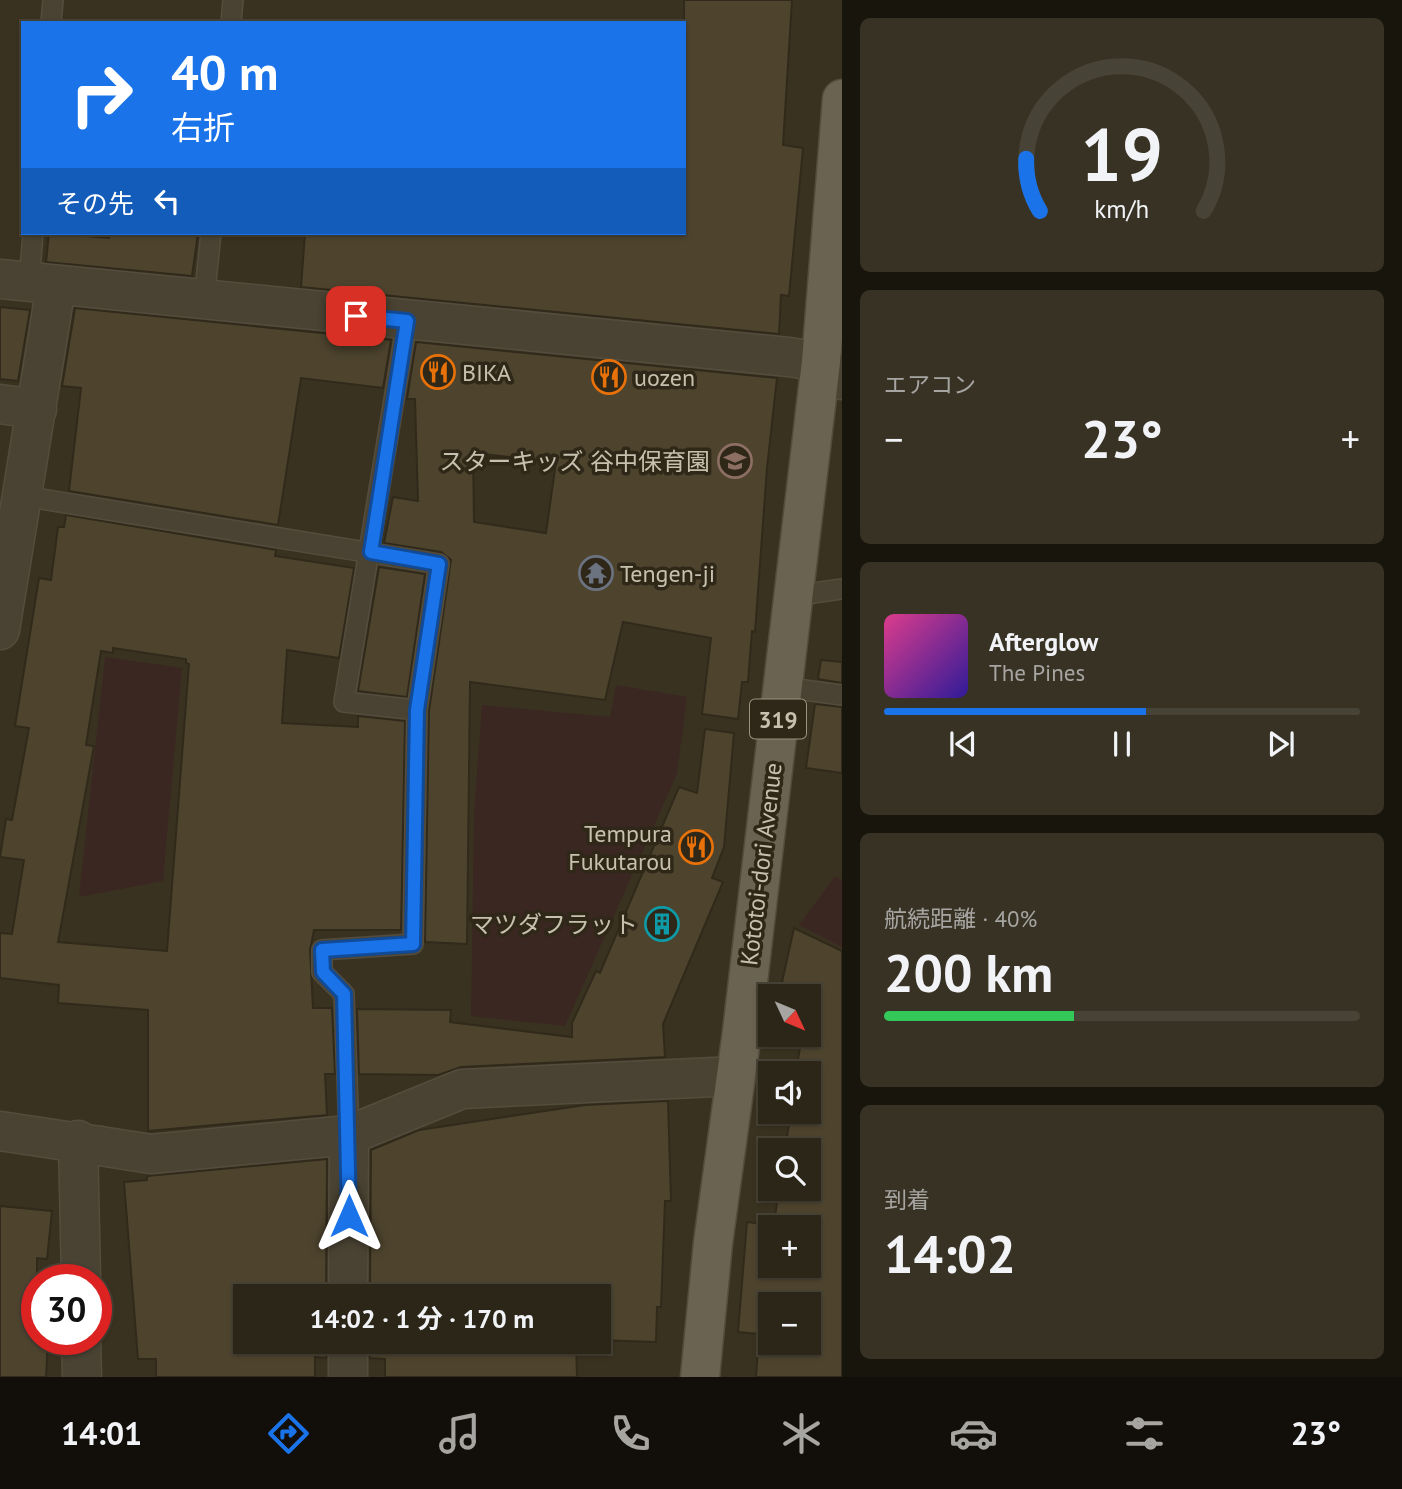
<!DOCTYPE html>
<html lang="ja">
<head>
<meta charset="utf-8">
<style>
  body { margin:0; font-family:"PT Sans","Noto Sans JP",sans-serif; background:#383225; color:#f1f3f6; height:100vh; display:flex; flex-direction:column; font-size:26px; white-space:nowrap }
  * { box-sizing:border-box; margin:0 }
  p { font-size:23px; color:#a6a5a2 }
  .icon { flex:none; width:38px; height:38px; fill:none; stroke:currentColor; stroke-width:2; stroke-linecap:round; stroke-linejoin:round }
  .map { position:relative; flex:1; overflow:hidden }
  .details { display:flex; flex-direction:column; gap:18px; padding:18px; background:#18150d; width:560px }
  .details>* { flex:none }
  .banner { position:absolute; left:21px; top:21px; width:665px; height:214px; border-radius:0px; box-shadow:0 2px 5px #0004,0 0 0 2px #484337; background:#1a73e8; color:#fff; overflow:hidden }
  .needle { width:46px; rotate:134deg }
  .fabs { position:absolute; left:758px; top:984px; display:grid; gap:14px }
  .fabs a { display:grid; place-items:center; width:63px; height:63px; border-radius:0px; background:#2c2618; box-shadow:0 2px 5px #0004,0 0 0 2px #484337; font-size:35px }
  .speed { position:absolute; left:21px; top:1264px; display:flex; gap:14px; font-size:35px; font-weight:700; text-align:center }
  .speed>* { display:grid; place-content:center; width:91px; height:91px; border-radius:50%; background:#2c2618; box-shadow:0 2px 5px #0004,0 0 0 2px #484337; line-height:1 }
  .speed .limit { border:10px solid #d22; background:#fff; color:#111 }
  .pin { position:absolute; display:grid; place-items:center; width:60px; height:60px; color:#fff; margin:-30px; border-radius:14px; box-shadow:0 4px 10px #0006 }
  .me { position:absolute; width:77px; margin:-38px; rotate:0deg; stroke-linejoin:round; filter:drop-shadow(0 0 5px #0008) }
  .turn { display:flex; align-items:center; gap:24px; height:147px; padding:0 35px; font-size:32px }
  .turn .icon { width:91px; height:91px; stroke-width:2.5 }
  .turn b { display:block; font-size:49px; line-height:60px }
  .then { display:flex; align-items:center; height:66px; padding:0 35px; background:#0003; gap:14px; font-size:26px }
  .big { font-size:52px; font-weight:700; line-height:1.1 }
  .details .card { flex:1; display:flex; flex-direction:column; justify-content:center; gap:10px; min-width:0; padding:0 24px; border-radius:10px; background:#383225 }
  .details .dial { align-items:center; gap:0 }
  .dial svg { height:182px; overflow:visible; fill:none; stroke:#484337; stroke-width:7; stroke-linecap:round; text-anchor:middle }
  .dial text { fill:#f1f3f6; stroke:none }
  .song { display:flex; align-items:center; gap:21px }
  .cover { width:84px; height:84px; border-radius:10px; background:linear-gradient(135deg,hsl(330 70% 55%),hsl(250 70% 35%)) }
  .played { height:7px; border-radius:4px; background:linear-gradient(90deg,#1a73e8 55%,#484337 55%) }
  .keys { display:flex; justify-content:space-around; direction:ltr }
  .heat { display:flex; justify-content:space-between; align-items:center; font-size:38px; direction:ltr }
  .charge { height:10px; border-radius:5px; background:linear-gradient(90deg,#34c759 40%,#484337 0) }
  .trip { position:absolute; left:233px; top:1284px; width:378px; height:70px; border-radius:0px; background:#2c2618; box-shadow:0 2px 5px #0004,0 0 0 2px #484337; font-weight:700; line-height:70px; text-align:center }
  .menu { display:flex; height:112px; justify-content:space-around; align-items:center; background:#120f0a; color:#a6a5a2 }
  .menu .icon { width:49px; height:49px }
  .menu .selected { color:#1a73e8 }
  .menu b { font-size:32px; color:#f1f3f6 }
  main { display:flex; flex:1; min-height:0 }
  .map>svg:first-child { display:block }
  .green { fill:#3b2722 }
  .building { fill:#4e442e; stroke:#312a1b; stroke-width:2; fill-rule:evenodd }
  .lines { fill:none; stroke-linecap:round; stroke-linejoin:round }
  .service-casing { stroke:#544d3d; stroke-width:22 }
  .minor-casing { stroke:#544d3d; stroke-width:41 }
  .tertiary-casing { stroke:#544d3d; stroke-width:41 }
  .primary-casing { stroke:#544d3d; stroke-width:41 }
  .service { stroke:#4a4333; stroke-width:19 }
  .minor { stroke:#4a4333; stroke-width:38 }
  .tertiary { stroke:#4a4333; stroke-width:38 }
  .primary { stroke:#6b6351; stroke-width:38 }
  .route-casing { stroke:#114b97; stroke-width:18 }
  .route { stroke:#1a73e8; stroke-width:12 }
  .labels { text-anchor:middle; dominant-baseline:central; stroke-width:7; stroke-linejoin:round; paint-order:stroke }
  .shield { fill:#2f2819; stroke:#999281; stroke-width:2 }
  .shield-label { font-size:23px; font-weight:bold; fill:#c7c0ae }
  .poi-label { font-size:24px; fill:#c7c0ae; stroke:#2f2819; text-anchor:start }
  .street-label { font-size:24px; fill:#c7c0ae; stroke:#2f2819 }
</style>
</head>
<body>
<main>
<div class="map">
<svg width="842" height="1377" viewBox="0 0 842 1377">
  <rect width="100%" height="100%" fill="#3a3220"/>
  <g class="green">
    <polygon points="105,657 182,668 163,881 79,897"/>
    <polygon points="616,685 687,697 677,774 565,1026 471,1016 474,813 482,705 610,717"/>
    <polygon points="835,876 842,880 842,947 799,925"/>
  </g>
  <g class="building">
    <polygon points="684,0 792,0 783,145 803,148 789,296 781,295 779,334 301,287 305,233 684,233"/>
    <polygon points="49,233 109,238 110,233 198,233 192,276 46,262"/>
    <polygon points="0,307 30,310 18,381 0,379"/>
    <polygon points="75,308 391,340 383,388 301,378 278,525 69,491 81,388 62,386"/>
    <path d="M416,342L777,378L767,468L755,632L752,631L748,682H742L738,719L702,714L711,638L623,622L605,700L470,682L467,944L425,942L429,711L451,560L441,552L384,543L393,497L418,501L415,399H407ZM473,453L556,462L546,533L474,522Z"/>
    <path d="M66,515L276,550L275,556L354,568L339,658L287,650L282,723L358,727V716L405,721L401,930H314L310,950L313,1008H332L335,1074H325L327,1115L148,1131V1010L58,1003L59,985L0,978V933L12,934L24,860L0,857L6,819L12,820L29,728L15,726L39,578L51,580L58,527H64ZM113,648L186,659V663L189,664L167,951L58,942L94,746L86,745L101,651L113,653Z"/>
    <polygon points="379,567 425,574 407,697 358,691"/>
    <polygon points="821,660 842,662 842,683 818,679"/>
    <polygon points="815,704 842,707 842,773 806,768"/>
    <polygon points="705,729 734,733 724,847 712,878 723,882 663,1024 665,1057 461,1067 438,1075 359,1074 357,1009 451,1010 450,1022 572,1037 572,1023 596,971 600,973 679,787 697,793"/>
    <path d="M794,928L842,951V1377H756L759,1334L738,1332L747,1222L774,1225L779,1188H808V1150H785L791,1111H808V1073H796L802,1034H808V996L782,982ZM770,1227H808V1265H770ZM770,1304H808V1342H770Z"/>
    <polygon points="668,1101 671,1201 665,1201 661,1307 657,1307 656,1342 598,1340 598,1297 370,1297 371,1150 419,1130 585,1105"/>
    <polygon points="327,1159 326,1297 245,1297 245,1342 326,1342 326,1358 315,1357 315,1377 156,1377 156,1359 138,1359 124,1182 147,1180 147,1176"/>
    <polygon points="0,1206 52,1211 47,1259 37,1258 37,1339 48,1339 46,1377 0,1377"/>
    <polygon points="370,1342 576,1342 577,1377 385,1377 385,1359 370,1358"/>
  </g>
  <g class="lines">
    <g class="service-casing">
      <g id="service">
        <polyline points="51,23 53,0"/>
        <polyline points="231,23 233,0"/>
        <polyline points="29,283 33,233"/>
        <polyline points="204,301 211,233"/>
        <polyline points="407,321 344,702 417,710"/>
        <polyline points="23,496 439,564 417,710 413,944 322,950 322,972 344,994 349,1135"/>
        <polyline points="793,596 842,589"/>
        <polyline points="782,687 842,695"/>
      </g>
    </g>
    <g class="minor-casing">
      <g id="minor">
        <polyline points="0,279 789,357 821,362 842,380"/>
        <polyline points="0,404 37,409"/>
        <polyline points="0,630 56,286"/>
        <polyline points="100,1146 151,1154 349,1135 462,1089 736,1076"/>
        <polyline points="348,1297 349,1135"/>
        <polyline points="348,1377 348,1342"/>
      </g>
    </g>
    <g class="tertiary-casing">
      <g id="tertiary">
        <polyline points="0,1131 100,1146"/>
        <polyline points="78,1140 81,1279"/>
        <polyline points="81,1339 82,1377"/>
      </g>
    </g>
    <g class="primary-casing">
      <polyline id="primary" points="700,1377 713,1243 742,1032 821,362 842,99"/>
    </g>
    <use href="#service" class="service"/>
    <use href="#minor" class="minor"/>
    <use href="#tertiary" class="tertiary"/>
    <use href="#primary" class="primary"/>
  </g>
  <g class="lines">
    <g class="route-casing">
      <polyline id="route" points="349,1216 344,994 323,972 322,950 413,944 417,710 439,564 371,552 407,321 356,316"/>
    </g>
    <use href="#route" class="route"/>
  </g>
  <defs>
    <g id="restaurant-ring" transform="scale(1.75)"><circle r="9.5" fill="#2f2819" stroke="#e8710a" stroke-width="1.5"/><path d="M-5-6h1v4h1v-4h1v4h1v-4h1v5L-1.5 .5V6h-2V.5L-5-1ZM5-6V6H3V1.5H1.5Q1.5-4 5-6Z" fill="#e8710a"/></g>
    <g id="school-ring" transform="scale(1.75)"><circle r="9.5" fill="#2f2819" stroke="#8d6e63" stroke-width="1.5"/><path d="M0-5L7-2L0 1L-7-2ZM-4 1L0 2.5L4 1V4Q0 6-4 4Z" fill="#8d6e63"/></g>
    <g id="temple-ring" transform="scale(1.75)"><circle r="9.5" fill="#2f2819" stroke="#6b7280" stroke-width="1.5"/><path d="M0-6L5-2H3V0L6.5 2.5H4V6H1.5V3h-3V6H-4V2.5H-6.5L-3 0V-2H-5Z" fill="#6b7280"/></g>
    <g id="building-ring" transform="scale(1.75)"><circle r="9.5" fill="#2f2819" stroke="#0f9aa8" stroke-width="1.5"/><path d="M-4-6H4V6H1V3H-1V6H-4ZM-2.5-4.3h1.7v1.8h-1.7ZM.8-4.3h1.7v1.8H.8ZM-2.5-1h1.7V.8h-1.7ZM.8-1h1.7V.8H.8Z" fill="#0f9aa8"/></g>
  </defs>
  <g fill-rule="evenodd">
    <use href="#restaurant-ring" x="438" y="372"/>
    <use href="#restaurant-ring" x="609" y="377"/>
    <use href="#school-ring" x="735" y="461"/>
    <use href="#temple-ring" x="596" y="573"/>
    <use href="#restaurant-ring" x="696" y="847"/>
    <use href="#building-ring" x="662" y="924"/>
  </g>
  <g class="labels">
    <rect class="shield" x="750" y="699.5" width="56" height="39" rx="5"/>
    <g class="shield-label">
      <text x="778" y="719">319</text>
    </g>
    <g class="poi-label">
      <text x="462" y="372">BIKA</text>
      <text x="634" y="377">uozen</text>
      <text x="710" y="461" text-anchor="end">スターキッズ 谷中保育園</text>
      <text x="620" y="573">Tengen-ji</text>
      <text x="672" y="833" text-anchor="end">Tempura<tspan x="672" dy="28">Fukutarou</tspan></text>
      <text x="638" y="924" text-anchor="end">マツダフラット</text>
    </g>
    <g class="street-label">
      <text transform="translate(761 864) rotate(-83)">Kototoi-dori Avenue</text>
    </g>
  </g>
</svg>
<div class="fabs">
<a><svg class="needle" viewBox="-14 -14 28 28"><path d="M0-13l5 13h-10z" fill="#e53935"/><path d="M0 13l5-13h-10z" fill="#a6a5a2"/></svg></a>
<a><svg class="icon" aria-label="sound" viewBox="0 0 24 24"><path d="M4 9h4l5-4v14l-5-4H4zM17 9q2 3 0 6"/></svg></a>
<a><svg class="icon" aria-label="search" viewBox="0 0 24 24"><circle cx="10" cy="10" r="6"/><path d="M15 15l6 6"/></svg></a>
<a>+</a>
<a>−</a>
</div>
<div class="speed"><div class="limit">30</div></div>
<div class="pin" style="left:356px;top:316px;background:#d93025"><svg class="icon" aria-label="arrive" viewBox="0 0 24 24"><path d="M6 21V4h12l-3 4 3 4H6"/></svg></div>
<svg class="me" style="left:349px;top:1216px" viewBox="-20 -20 40 40"><path d="M0-17L14 15 0 8-14 15z" fill="#1a73e8" stroke="#fff" stroke-width="4"/></svg>
<div class="trip">14:02 · 1 分 · 170 m</div>
<div class="banner">
<div class="turn"><svg class="icon" aria-label="right" viewBox="0 0 24 24"><path d="M7 20v-9h11M14 6l5 5-5 5"/></svg><div><b>40 m</b>右折</div></div>
<div class="then">その先<svg class="icon" aria-label="left" viewBox="0 0 24 24"><path d="M17 20v-9H6M10 6l-5 5 5 5"/></svg></div>
</div>
</div>
<section class="details">
<div class="card dial"><svg viewBox="0 0 100 80">
<path d="M14 69A42 42 0 1 1 86 69"/>
<path d="M14 69A42 42 0 0 1 8 46" stroke="#1a73e8"/>
<text x="50" y="56" font-size="32" font-weight="700">19</text>
<text x="50" y="72" font-size="11">km/h</text>
</svg></div>
<div class="card"><p>エアコン</p>
<div class="heat"><a>−</a><b class="big">23°</b><a>+</a></div>
</div>
<div class="card">
<div class="song"><i class="cover"></i><div><b>Afterglow</b><p>The Pines</p></div></div>
<div class="played"></div>
<div class="keys"><svg class="icon" aria-label="previous" viewBox="0 0 24 24"><path d="M18 5L8 12l10 7zM5 5v14"/></svg><svg class="icon" aria-label="pause" viewBox="0 0 24 24"><path d="M8 5v14M16 5v14"/></svg><svg class="icon" aria-label="next" viewBox="0 0 24 24"><path d="M6 5l10 7-10 7zM19 5v14"/></svg></div>
</div>
<div class="card"><p>航続距離 · 40%</p><b class="big">200 km</b><div class="charge"></div></div>
<div class="card"><p>到着</p><b class="big">14:02</b></div>
</section>
</main>
<nav class="menu">
<b>14:01</b>
<svg class="icon selected" aria-label="directions" viewBox="0 0 24 24"><path d="M12 3l9 9-9 9-9-9zM9 14v-3h6M13 9l2 2-2 2"/></svg>
<svg class="icon" aria-label="music" viewBox="0 0 24 24"><path d="M9 18V5l10-2v13"/><circle cx="6" cy="18" r="3"/><circle cx="16" cy="16" r="3"/></svg>
<svg class="icon" aria-label="phone" viewBox="0 0 24 24"><path d="M5 4h4l2 5-3 2q2 4 5 5l2-3 5 2v4C11 20 4 13 5 4z"/></svg>
<svg class="icon" aria-label="climate" viewBox="0 0 24 24"><path d="M12 3v18M4 7l16 10M4 17L20 7"/></svg>
<svg class="icon" aria-label="car" viewBox="0 0 24 24"><path d="M5 17H2v-5l4-1 3-4h7l3 4 3 1v5h-3M9 17h6M6 11h13"/><circle cx="7" cy="17" r="2"/><circle cx="17" cy="17" r="2"/></svg>
<svg class="icon" aria-label="filters" viewBox="0 0 24 24"><path d="M4 7h16M4 17h16"/><circle cx="9" cy="7" r="2"/><circle cx="15" cy="17" r="2"/></svg>
<b>23°</b>
</nav>
</body>
</html>
